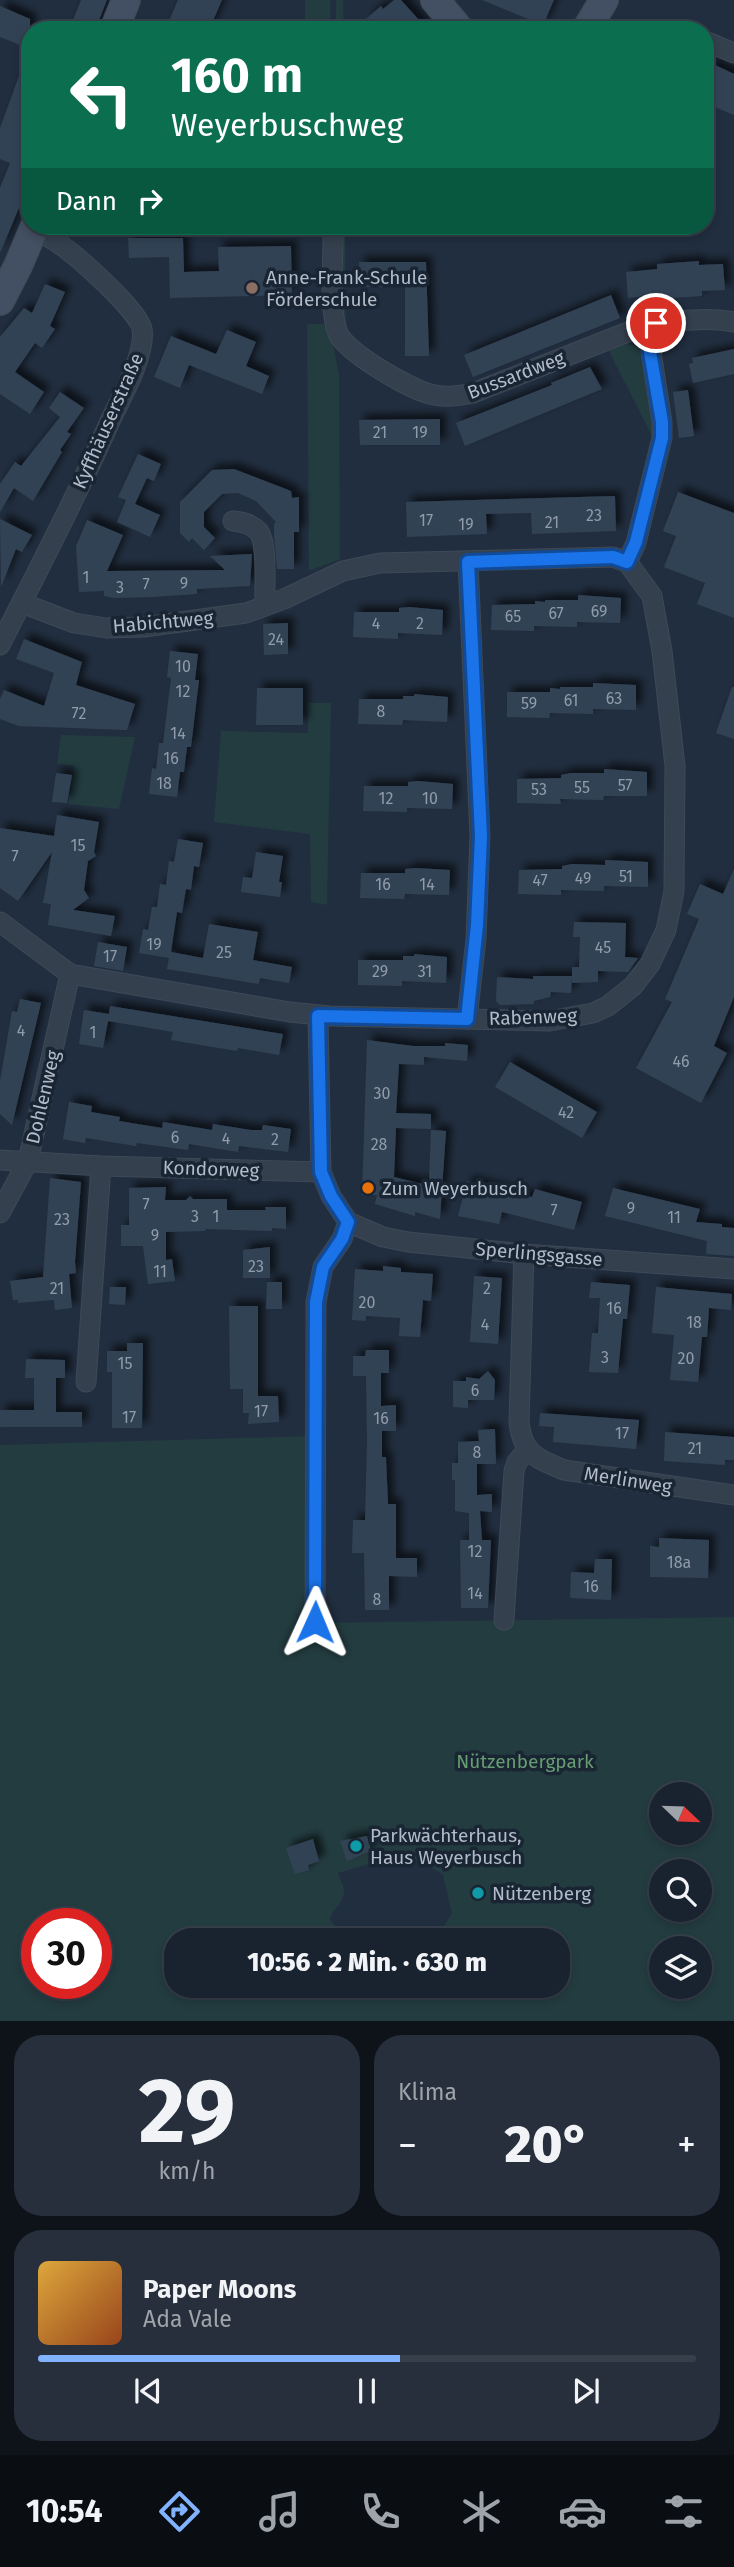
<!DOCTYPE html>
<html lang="de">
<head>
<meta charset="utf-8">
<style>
  body { margin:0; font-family:"Fira Sans",sans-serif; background:#262f3b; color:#f1f3f6; height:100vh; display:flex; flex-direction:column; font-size:26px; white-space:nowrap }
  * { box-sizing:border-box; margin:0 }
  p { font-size:23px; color:#9fa4aa }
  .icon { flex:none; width:38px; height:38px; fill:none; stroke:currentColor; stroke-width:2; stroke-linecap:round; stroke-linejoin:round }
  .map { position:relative; height:2021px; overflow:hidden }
  .sheet { display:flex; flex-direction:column; gap:14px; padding:14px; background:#0e131a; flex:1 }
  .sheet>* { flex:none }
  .top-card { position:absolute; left:21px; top:21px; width:693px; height:214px; border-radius:28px; box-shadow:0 4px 10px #0003,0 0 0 2px #373f4b; background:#0b6e4f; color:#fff; overflow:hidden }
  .needle { width:46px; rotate:113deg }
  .controls { position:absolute; left:649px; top:1782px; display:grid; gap:14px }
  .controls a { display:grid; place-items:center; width:63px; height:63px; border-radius:50%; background:#19222f; box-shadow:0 4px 10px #0003,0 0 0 2px #373f4b; font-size:35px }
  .speed { position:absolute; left:21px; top:1908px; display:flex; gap:14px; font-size:35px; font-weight:700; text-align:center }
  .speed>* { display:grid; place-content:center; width:91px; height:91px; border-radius:50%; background:#19222f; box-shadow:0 4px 10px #0003,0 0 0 2px #373f4b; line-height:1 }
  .speed .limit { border:10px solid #d22; background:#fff; color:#111 }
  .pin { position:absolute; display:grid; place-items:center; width:60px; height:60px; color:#fff; margin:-30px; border:4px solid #fff; border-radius:50%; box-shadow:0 2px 7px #0007 }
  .me { position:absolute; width:77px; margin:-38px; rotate:1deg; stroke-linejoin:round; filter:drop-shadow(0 0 5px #0008) }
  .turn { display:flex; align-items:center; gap:24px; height:147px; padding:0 35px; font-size:32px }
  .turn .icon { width:91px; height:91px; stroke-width:2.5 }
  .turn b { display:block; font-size:49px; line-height:60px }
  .then { display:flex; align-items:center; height:66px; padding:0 35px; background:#0003; gap:14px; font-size:26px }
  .big { font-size:52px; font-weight:800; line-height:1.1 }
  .sheet .tile { flex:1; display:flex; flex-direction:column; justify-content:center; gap:10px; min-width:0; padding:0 24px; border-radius:28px; background:#262f3b }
  .sheet .dial { align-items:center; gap:0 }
  .dial b { font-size:91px; line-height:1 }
  .song { display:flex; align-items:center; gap:21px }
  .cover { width:84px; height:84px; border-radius:10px; background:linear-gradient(135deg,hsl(40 70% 55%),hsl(20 70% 35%)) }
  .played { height:7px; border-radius:4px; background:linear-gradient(90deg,#81b2ff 55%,#373f4b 55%) }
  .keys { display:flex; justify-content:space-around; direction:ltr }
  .heat { display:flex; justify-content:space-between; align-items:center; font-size:38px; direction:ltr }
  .sheet .tiles { flex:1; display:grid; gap:14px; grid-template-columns:1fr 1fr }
  .tile:last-child { grid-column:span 2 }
  .trip { position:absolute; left:164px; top:1928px; width:406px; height:70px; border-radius:28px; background:#19222f; box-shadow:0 4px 10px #0003,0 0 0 2px #373f4b; font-weight:800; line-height:70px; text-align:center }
  .tab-bar { display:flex; height:112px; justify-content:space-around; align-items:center; background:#0a0e13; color:#9fa4aa }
  .tab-bar .icon { width:49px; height:49px }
  .tab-bar .active { color:#81b2ff }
  .tab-bar b { font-size:32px; color:#f1f3f6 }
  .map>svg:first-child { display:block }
  .green { fill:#233c40; fill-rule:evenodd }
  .building { fill:#334255; filter:url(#shadow) }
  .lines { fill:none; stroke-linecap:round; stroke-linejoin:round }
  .street-casing { stroke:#3e4957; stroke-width:21 }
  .secondary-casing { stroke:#3e4957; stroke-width:30 }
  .street { stroke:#35404e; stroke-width:19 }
  .secondary { stroke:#434f62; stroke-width:28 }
  .route-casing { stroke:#114b97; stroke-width:18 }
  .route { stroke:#1a73e8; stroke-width:12 }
  .education-dot { fill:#8d6e63; stroke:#1a2533; stroke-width:2.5 }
  .food-dot { fill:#e8710a; stroke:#1a2533; stroke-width:2.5 }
  .culture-dot { fill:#0f9aa8; stroke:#1a2533; stroke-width:2.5 }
  .labels { text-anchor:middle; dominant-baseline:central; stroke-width:7; stroke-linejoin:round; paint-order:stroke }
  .number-label { font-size:16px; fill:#909bab }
  .poi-label { font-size:19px; fill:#b1bbca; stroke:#1a2533; text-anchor:start }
  .street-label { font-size:19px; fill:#b1bbca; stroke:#1a2533 }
  .park-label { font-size:19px; fill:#669d72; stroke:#1a2533 }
</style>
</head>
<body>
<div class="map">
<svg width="734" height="2021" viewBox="0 0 734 2021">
  <defs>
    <filter id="shadow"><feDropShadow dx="6" dy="-6" stdDeviation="3.5" flood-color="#0009"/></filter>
  </defs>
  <rect width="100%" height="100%" fill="#212e3f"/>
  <g class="green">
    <rect x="305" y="0" width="25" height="30"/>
    <polygon points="336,0 343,0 344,30 336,30"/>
    <polygon points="338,226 345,226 346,330 342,330"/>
    <polygon points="307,324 324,324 330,328 339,375 340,559 309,571"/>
    <polygon points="624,344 636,346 642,350 655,432 653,438 609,351"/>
    <polygon points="308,703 331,703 327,905 311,902 310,834 214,822 221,731 308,733"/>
    <polygon points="61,735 135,737 119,809 68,804 74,766 57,764"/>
    <path d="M312,1436L314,1623L734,1617V2021H0V1445ZM662,1794H700V1832H662ZM400,1860L422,1861L443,1875L452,1913L444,1926L445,1941H558V1986H177V1941H342L339,1930L330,1920C332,1909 344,1903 344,1891C344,1886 339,1878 338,1873L369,1864ZM662,1871H700V1909H662ZM37,1923H96V1983H37ZM662,1948H700V1986H662Z"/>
  </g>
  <g class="building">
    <polygon points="81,0 107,0 95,30 69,30"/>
    <polygon points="178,0 222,0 209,30 165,30"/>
    <polygon points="394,0 401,0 428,30 375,30 366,19 381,6 383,9"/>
    <polygon points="482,0 554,0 543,25"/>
    <polygon points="0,6 30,19 30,49 0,37"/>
    <polygon points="711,63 734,74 734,115 705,103 710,93 705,91 705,75"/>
    <polygon points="19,76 30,80 30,122 19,146 30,150 30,182 0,253 0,188 10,163 0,159 0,128"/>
    <polygon points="128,238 183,238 184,272 219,271 218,247 291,246 292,295 170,298 169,257 129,258"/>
    <polygon points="699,261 699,265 723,264 725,290 702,291 702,296 656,299 656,295 628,298 626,272 657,269 657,264"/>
    <polygon points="359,262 426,262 429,356 405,356 405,287 359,287"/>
    <polygon points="45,284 65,292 50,326 55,329 42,348 35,343 15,372 44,392 30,414 0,394 0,337 24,308 32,313"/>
    <polygon points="611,295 620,318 473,377 464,355"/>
    <polygon points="227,330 256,342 246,366 269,376 262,394 189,365 180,388 154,377 171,336 216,354"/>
    <polygon points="734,349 734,374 693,383 689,364 693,363 692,358"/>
    <polygon points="590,367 602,389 465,446 456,423 552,385 551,383"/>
    <polygon points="688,390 694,436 679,438 673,392"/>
    <polygon points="60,392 84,408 67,432 71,434 60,450 62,452 33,501 14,488 0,512 0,484 15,462 21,466 60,417 49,408"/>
    <polygon points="440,419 440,445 360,445 359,420"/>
    <polygon points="138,454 161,464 154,481 147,478 135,504 160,515 150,537 117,522 126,500 118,497"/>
    <polygon points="234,469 291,491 292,498 299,497 299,532 294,532 294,569 277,569 274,536 274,524 276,522 256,501 238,493 222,494 204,512 204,527 215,538 204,550 192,538 189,542 180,533 180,502 212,470"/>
    <polygon points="678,492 734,513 734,618 697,604 705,583 664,567 676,536 663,531"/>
    <polygon points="615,496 616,531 532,534 531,513 486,514 487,534 407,537 406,502"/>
    <polygon points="0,519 32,535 22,552 16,549 1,587"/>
    <polygon points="87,520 123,535 107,571 225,570 210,556 252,554 250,586 197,589 197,594 152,597 114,598 104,596 104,591 79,592 76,546"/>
    <polygon points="578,595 621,598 620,623 577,622 577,627 534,626 534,631 491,630 492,605 535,604 535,601 545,602 545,600 578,600"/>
    <polygon points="409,607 443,610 442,635 398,633 398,639 353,637 354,612 399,612 399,608"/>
    <polygon points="288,623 288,654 264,655 263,624"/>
    <polygon points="24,639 82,662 76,685 135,704 127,730 19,726 0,719 0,699 4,690 44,706 54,673 16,659"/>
    <polygon points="170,651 198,654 195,680 199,680 191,747 187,747 184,772 180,772 177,797 149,794 152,768 156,769 159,743 163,743 171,678 167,677"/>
    <polygon points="593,683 636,685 636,710 593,709 593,714 550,713 549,718 507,717 507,692 550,692 550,688 560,689 560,687 593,687"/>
    <polygon points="732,687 734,687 734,739 716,733"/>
    <polygon points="257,688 303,688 303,725 256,725"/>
    <polygon points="414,694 448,697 447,722 403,720 402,725 358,724 359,699 403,699 403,696 414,696"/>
    <polygon points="604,769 647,772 647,796 604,796 603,800 560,799 561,804 517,803 517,779 561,778 561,775 571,773 604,773"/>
    <polygon points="56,773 72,775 67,803 52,802"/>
    <polygon points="418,781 453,784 452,809 407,808 407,812 363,811 364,786 408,786 408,782"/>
    <polygon points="57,815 99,822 94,852 96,856 88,861 84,890 89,898 73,910 115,916 111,936 48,925 51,904 43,903 52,852 18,901 0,888 0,828 54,836"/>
    <polygon points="178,839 203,843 199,867 194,866 191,890 186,889 182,913 177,912 171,952 203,958 209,924 258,932 253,960 292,967 289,983 260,978 259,984 167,969 169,958 139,953 143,929 148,930 152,907 157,907 160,884 166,885 169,861 174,862"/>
    <polygon points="256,852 283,856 279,882 282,882 280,897 241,892 243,877 252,878"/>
    <polygon points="605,860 648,862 648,887 604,886 604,891 561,890 561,895 518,894 519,870 562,869 562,866 572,864 605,865"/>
    <polygon points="416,868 450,870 449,895 405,894 404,899 360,898 361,873 405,873 405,869"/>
    <polygon points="734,869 734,997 714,1046 727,1053 701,1103 636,1068 672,1002 665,999 699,919 687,914 700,884 723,894"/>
    <polygon points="574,922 626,923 625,957 638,958 628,972 598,971 598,982 572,983 572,967 579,967 580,937 573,937"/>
    <polygon points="98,942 127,947 123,971 94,966"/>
    <polygon points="414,954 447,957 446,983 402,981 402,986 358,985 358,960 403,960 403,956 414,956"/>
    <polygon points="533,976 572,976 571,993 551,992 550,997 534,1001 534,1004 500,1005 496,1001 497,977 533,979"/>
    <polygon points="20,999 41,1003 12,1125 0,1114 0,1081 12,1011 17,1012"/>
    <polygon points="110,1006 283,1034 279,1055 238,1048 237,1051 171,1040 173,1032 108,1021 109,1016 103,1048 79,1044 84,1010 109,1014"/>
    <polygon points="367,1040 413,1046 445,1046 445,1043 468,1045 467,1061 424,1057 424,1065 399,1064 396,1113 431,1114 431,1129 396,1128 394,1177 423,1184 424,1179 429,1180 431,1130 446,1131 440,1219 415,1212 415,1216 375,1204 377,1195 362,1195"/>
    <polygon points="510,1062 597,1112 582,1138 495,1087"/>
    <polygon points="69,1102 92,1106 91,1112 120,1117 119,1121 162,1128 163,1122 212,1130 213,1124 251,1130 262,1130 263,1125 291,1129 288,1152 239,1146 238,1152 189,1144 188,1150 137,1143 136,1146 86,1138 85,1143 63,1139"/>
    <polygon points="50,1178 81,1182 75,1262 76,1273 69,1274 72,1308 55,1310 54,1300 18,1303 18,1300 13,1300 10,1281 43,1277"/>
    <polygon points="467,1181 532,1197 535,1189 582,1202 574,1230 502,1212 499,1224 458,1216"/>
    <polygon points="166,1187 165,1200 186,1200 190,1196 193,1199 227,1199 227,1210 266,1210 265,1207 286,1207 286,1229 272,1228 272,1231 206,1229 205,1231 166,1232 166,1260 172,1259 175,1281 148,1284 143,1246 121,1246 121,1225 129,1225 129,1188"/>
    <polygon points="613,1188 700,1209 696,1222 722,1224 722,1227 734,1228 734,1256 706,1254 707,1241 605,1216"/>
    <polygon points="270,1247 270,1278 243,1278 243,1250"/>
    <polygon points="383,1266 401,1268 401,1272 433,1274 431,1301 423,1300 420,1337 399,1336 400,1318 366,1316 366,1321 352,1320 355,1269 383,1271"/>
    <polygon points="474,1276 502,1278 498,1344 470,1342"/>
    <polygon points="267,1282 282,1282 282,1309 266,1309"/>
    <polygon points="591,1282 630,1285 627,1319 623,1319 618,1373 589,1372 592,1333 598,1333 600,1298 589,1298"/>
    <polygon points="110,1287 126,1287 125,1305 109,1304"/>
    <polygon points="656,1287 732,1294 731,1310 709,1308 707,1337 702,1337 698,1382 670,1380 674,1335 652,1333"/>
    <polygon points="229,1306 258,1306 258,1396 278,1396 279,1422 248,1424 249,1413 243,1413 243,1389 230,1389"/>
    <polygon points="127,1343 143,1343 142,1428 112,1428 112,1372 107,1372 107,1351 127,1351"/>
    <polygon points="366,1350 389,1350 389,1373 381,1373 381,1406 396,1405 396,1431 382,1431 382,1457 386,1457 388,1504 396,1504 396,1558 417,1558 417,1577 389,1576 389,1610 365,1610 364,1553 352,1553 353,1520 365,1520 367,1442 366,1376 353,1376 353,1356 365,1356"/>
    <polygon points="26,1359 65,1360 65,1378 56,1378 56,1412 82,1412 82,1427 0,1427 0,1410 34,1410 34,1378 25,1378"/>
    <polygon points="488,1371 495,1380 494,1400 468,1400 468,1408 453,1407 453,1381 466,1381 466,1377 479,1379"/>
    <polygon points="540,1413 639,1420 636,1449 553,1442 554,1427 539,1426"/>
    <polygon points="495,1429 496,1464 477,1464 477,1495 492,1494 492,1512 480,1511 482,1540 491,1540 488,1608 461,1608 460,1540 469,1540 469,1513 455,1511 455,1480 452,1480 452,1463 458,1463 458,1442 479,1441 478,1430"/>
    <polygon points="665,1432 734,1437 734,1460 725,1460 725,1465 664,1461"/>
    <polygon points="659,1538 709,1540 708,1578 650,1577 650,1546 659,1547"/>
    <polygon points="595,1559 612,1559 611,1600 570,1598 571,1572 594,1573"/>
    <polygon points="367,1836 371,1851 347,1861 340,1841"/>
    <polygon points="313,1839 319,1861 308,1865 309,1870 295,1874 286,1848"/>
  </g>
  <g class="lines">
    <g class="street-casing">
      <g id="street">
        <polyline points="705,41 734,53"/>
        <path d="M333,226C334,253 328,310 338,333C345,352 410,389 430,394C445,398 458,396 473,393L633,330C666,321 700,316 734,322"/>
        <path d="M233,521C243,522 252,524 259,532C268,545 264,589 265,606"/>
        <polyline points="627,562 636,543 662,438 662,422 651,352 656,323"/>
        <polyline points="22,603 74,623 106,628 144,627 246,613 284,599 343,571 380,563 613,557 627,562"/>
        <path d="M0,645C38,570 77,496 111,419C122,396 146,354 142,329C139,311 78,257 61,245C53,239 43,234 33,230"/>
        <polyline points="0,922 70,974 290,1012 329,1016 549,1021 593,1013 608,1006 633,986 650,964 666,930 674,891 675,766 662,651 652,596 627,562"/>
        <polyline points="467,1019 476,939 480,836 468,562"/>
        <polyline points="0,1160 101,1166 321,1172"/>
        <polyline points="0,1213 28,1161 70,974"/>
        <polyline points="348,1222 383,1237 408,1242 524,1254 734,1269"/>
        <path d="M524,1254L519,1421C522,1454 536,1458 564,1470L734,1495"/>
        <polyline points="86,1382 101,1166"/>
        <polyline points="504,1620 514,1471 517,1462 527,1450"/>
        <polyline points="315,1622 316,1302 323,1267 342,1239 348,1222 331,1196 321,1172 318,1016"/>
      </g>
    </g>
    <g class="secondary-casing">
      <g id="secondary">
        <polyline points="435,0 460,30"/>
        <polyline points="114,30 126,0"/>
        <polyline points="586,30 604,0"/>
        <polyline points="0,301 18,266 35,226"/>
      </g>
    </g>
    <use href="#street" class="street"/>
    <use href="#secondary" class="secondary"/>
  </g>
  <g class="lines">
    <g class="route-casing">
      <polyline id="route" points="315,1622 316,1302 323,1267 342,1239 348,1222 331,1196 321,1172 318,1016 467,1019 477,925 481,836 468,562 613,557 627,562 636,542 662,438 662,422 650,352 656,323"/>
    </g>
    <use href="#route" class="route"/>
  </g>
  <circle class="education-dot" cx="252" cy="288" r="7"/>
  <circle class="food-dot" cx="368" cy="1188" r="7"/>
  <g class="culture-dot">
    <circle cx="356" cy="1846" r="7"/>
    <circle cx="478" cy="1893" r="7"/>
  </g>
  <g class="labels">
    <g class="number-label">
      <text x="380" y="432">21</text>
      <text x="420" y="432">19</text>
      <text x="594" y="515">23</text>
      <text x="426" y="520">17</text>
      <text x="552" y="522">21</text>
      <text x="466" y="524">19</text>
      <text x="86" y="577">1</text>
      <text x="184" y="583">9</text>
      <text x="146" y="584">7</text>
      <text x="120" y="587">3</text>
      <text x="599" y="611">69</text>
      <text x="556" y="613">67</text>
      <text x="513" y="616">65</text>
      <text x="376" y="623">4</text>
      <text x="420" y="623">2</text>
      <text x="276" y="639">24</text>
      <text x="183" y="666">10</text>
      <text x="183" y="691">12</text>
      <text x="614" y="698">63</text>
      <text x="571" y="700">61</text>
      <text x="529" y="703">59</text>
      <text x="381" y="711">8</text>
      <text x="79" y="713">72</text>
      <text x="178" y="733">14</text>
      <text x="171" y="758">16</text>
      <text x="164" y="783">18</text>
      <text x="625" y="785">57</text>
      <text x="582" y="787">55</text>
      <text x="539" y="789">53</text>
      <text x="386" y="798">12</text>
      <text x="430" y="798">10</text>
      <text x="78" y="845">15</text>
      <text x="15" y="856">7</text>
      <text x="626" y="876">51</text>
      <text x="583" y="878">49</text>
      <text x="540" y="880">47</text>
      <text x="383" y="884">16</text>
      <text x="427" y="884">14</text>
      <text x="154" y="944">19</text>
      <text x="603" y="947">45</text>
      <text x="224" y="952">25</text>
      <text x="110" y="956">17</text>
      <text x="380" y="971">29</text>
      <text x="425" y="971">31</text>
      <text x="21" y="1030">4</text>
      <text x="93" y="1032">1</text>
      <text x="681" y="1061">46</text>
      <text x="382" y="1093">30</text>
      <text x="566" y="1112">42</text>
      <text x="175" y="1137">6</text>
      <text x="226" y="1138">4</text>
      <text x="275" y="1139">2</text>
      <text x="379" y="1144">28</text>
      <text x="146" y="1204">7</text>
      <text x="631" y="1208">9</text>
      <text x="554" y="1210">7</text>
      <text x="195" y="1216">3</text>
      <text x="216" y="1216">1</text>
      <text x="674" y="1217">11</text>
      <text x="62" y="1219">23</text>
      <text x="155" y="1235">9</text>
      <text x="256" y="1266">23</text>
      <text x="160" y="1271">11</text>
      <text x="57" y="1288">21</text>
      <text x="487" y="1288">2</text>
      <text x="367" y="1302">20</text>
      <text x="614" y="1308">16</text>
      <text x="694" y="1322">18</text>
      <text x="485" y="1324">4</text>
      <text x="605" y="1357">3</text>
      <text x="686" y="1358">20</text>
      <text x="125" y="1363">15</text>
      <text x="475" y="1390">6</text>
      <text x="261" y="1411">17</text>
      <text x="129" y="1417">17</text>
      <text x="381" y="1418">16</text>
      <text x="622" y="1433">17</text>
      <text x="695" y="1448">21</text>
      <text x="477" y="1452">8</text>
      <text x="475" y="1551">12</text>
      <text x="679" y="1562">18a</text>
      <text x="591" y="1586">16</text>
      <text x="475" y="1593">14</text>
      <text x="377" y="1599">8</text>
    </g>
    <g class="poi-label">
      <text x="266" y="277">Anne-Frank-Schule<tspan x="266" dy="22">Förderschule</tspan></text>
      <text x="382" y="1188">Zum Weyerbusch</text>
      <text x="370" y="1835">Parkwächterhaus,<tspan x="370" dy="22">Haus Weyerbusch</tspan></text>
      <text x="492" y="1893">Nützenberg</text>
    </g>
    <g class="street-label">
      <text transform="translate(516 375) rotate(-21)">Bussardweg</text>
      <text transform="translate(108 421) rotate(-66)">Kyffhäuserstraße</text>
      <text transform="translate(163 622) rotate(-5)">Habichtweg</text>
      <text transform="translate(533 1017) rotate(-2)">Rabenweg</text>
      <text transform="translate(43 1097) rotate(-77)">Dohlenweg</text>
      <text transform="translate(211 1169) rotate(2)">Kondorweg</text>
      <text transform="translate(539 1254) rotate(5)">Sperlingsgasse</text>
      <text transform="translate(628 1480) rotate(9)">Merlinweg</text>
    </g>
    <g class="park-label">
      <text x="525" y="1761">Nützenbergpark</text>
    </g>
  </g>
</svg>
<div class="controls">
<a><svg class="needle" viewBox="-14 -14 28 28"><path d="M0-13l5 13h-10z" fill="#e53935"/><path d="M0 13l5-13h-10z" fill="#9fa4aa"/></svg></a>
<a><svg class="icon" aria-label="search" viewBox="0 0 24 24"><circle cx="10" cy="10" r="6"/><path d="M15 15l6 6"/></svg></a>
<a><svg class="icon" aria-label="layers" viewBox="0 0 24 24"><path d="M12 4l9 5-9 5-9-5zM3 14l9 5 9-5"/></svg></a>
</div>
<div class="speed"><div class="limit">30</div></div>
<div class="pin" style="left:656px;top:323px;background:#d93025"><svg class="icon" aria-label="arrive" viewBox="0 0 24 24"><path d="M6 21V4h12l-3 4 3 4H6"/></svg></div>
<svg class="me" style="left:315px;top:1622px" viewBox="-20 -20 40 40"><path d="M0-17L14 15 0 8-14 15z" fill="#1a73e8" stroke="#fff" stroke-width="4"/></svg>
<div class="trip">10:56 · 2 Min. · 630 m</div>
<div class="top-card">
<div class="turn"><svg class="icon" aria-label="left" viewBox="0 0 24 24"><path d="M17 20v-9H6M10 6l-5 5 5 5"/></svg><div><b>160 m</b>Weyerbuschweg</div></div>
<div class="then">Dann<svg class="icon" aria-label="right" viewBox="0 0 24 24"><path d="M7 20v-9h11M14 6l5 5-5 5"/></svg></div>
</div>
</div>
<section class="sheet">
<div class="tiles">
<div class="tile dial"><b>29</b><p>km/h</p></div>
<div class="tile"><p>Klima</p>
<div class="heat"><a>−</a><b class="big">20°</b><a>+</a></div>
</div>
<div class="tile">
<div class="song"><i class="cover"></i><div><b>Paper Moons</b><p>Ada Vale</p></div></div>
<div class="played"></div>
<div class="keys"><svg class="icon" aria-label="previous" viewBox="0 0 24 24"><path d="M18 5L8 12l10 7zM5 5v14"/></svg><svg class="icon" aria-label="pause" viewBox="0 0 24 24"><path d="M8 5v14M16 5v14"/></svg><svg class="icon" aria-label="next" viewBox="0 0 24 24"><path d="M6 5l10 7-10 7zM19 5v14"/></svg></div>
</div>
</div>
</section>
<nav class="tab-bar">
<b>10:54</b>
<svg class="icon active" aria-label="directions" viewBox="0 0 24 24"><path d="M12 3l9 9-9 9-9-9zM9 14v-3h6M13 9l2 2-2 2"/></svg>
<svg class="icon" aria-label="music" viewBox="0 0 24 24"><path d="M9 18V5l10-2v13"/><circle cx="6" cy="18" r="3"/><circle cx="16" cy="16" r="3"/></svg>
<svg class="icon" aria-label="phone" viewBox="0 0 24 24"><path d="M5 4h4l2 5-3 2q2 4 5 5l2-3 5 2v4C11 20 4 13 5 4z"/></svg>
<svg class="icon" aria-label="climate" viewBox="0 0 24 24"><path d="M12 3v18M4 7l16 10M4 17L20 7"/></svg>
<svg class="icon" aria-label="car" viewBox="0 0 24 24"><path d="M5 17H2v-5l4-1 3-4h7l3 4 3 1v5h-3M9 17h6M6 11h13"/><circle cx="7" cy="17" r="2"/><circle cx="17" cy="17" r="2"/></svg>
<svg class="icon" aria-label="filters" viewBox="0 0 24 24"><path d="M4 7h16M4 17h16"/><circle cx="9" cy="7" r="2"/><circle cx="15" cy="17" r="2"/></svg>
</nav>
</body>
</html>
